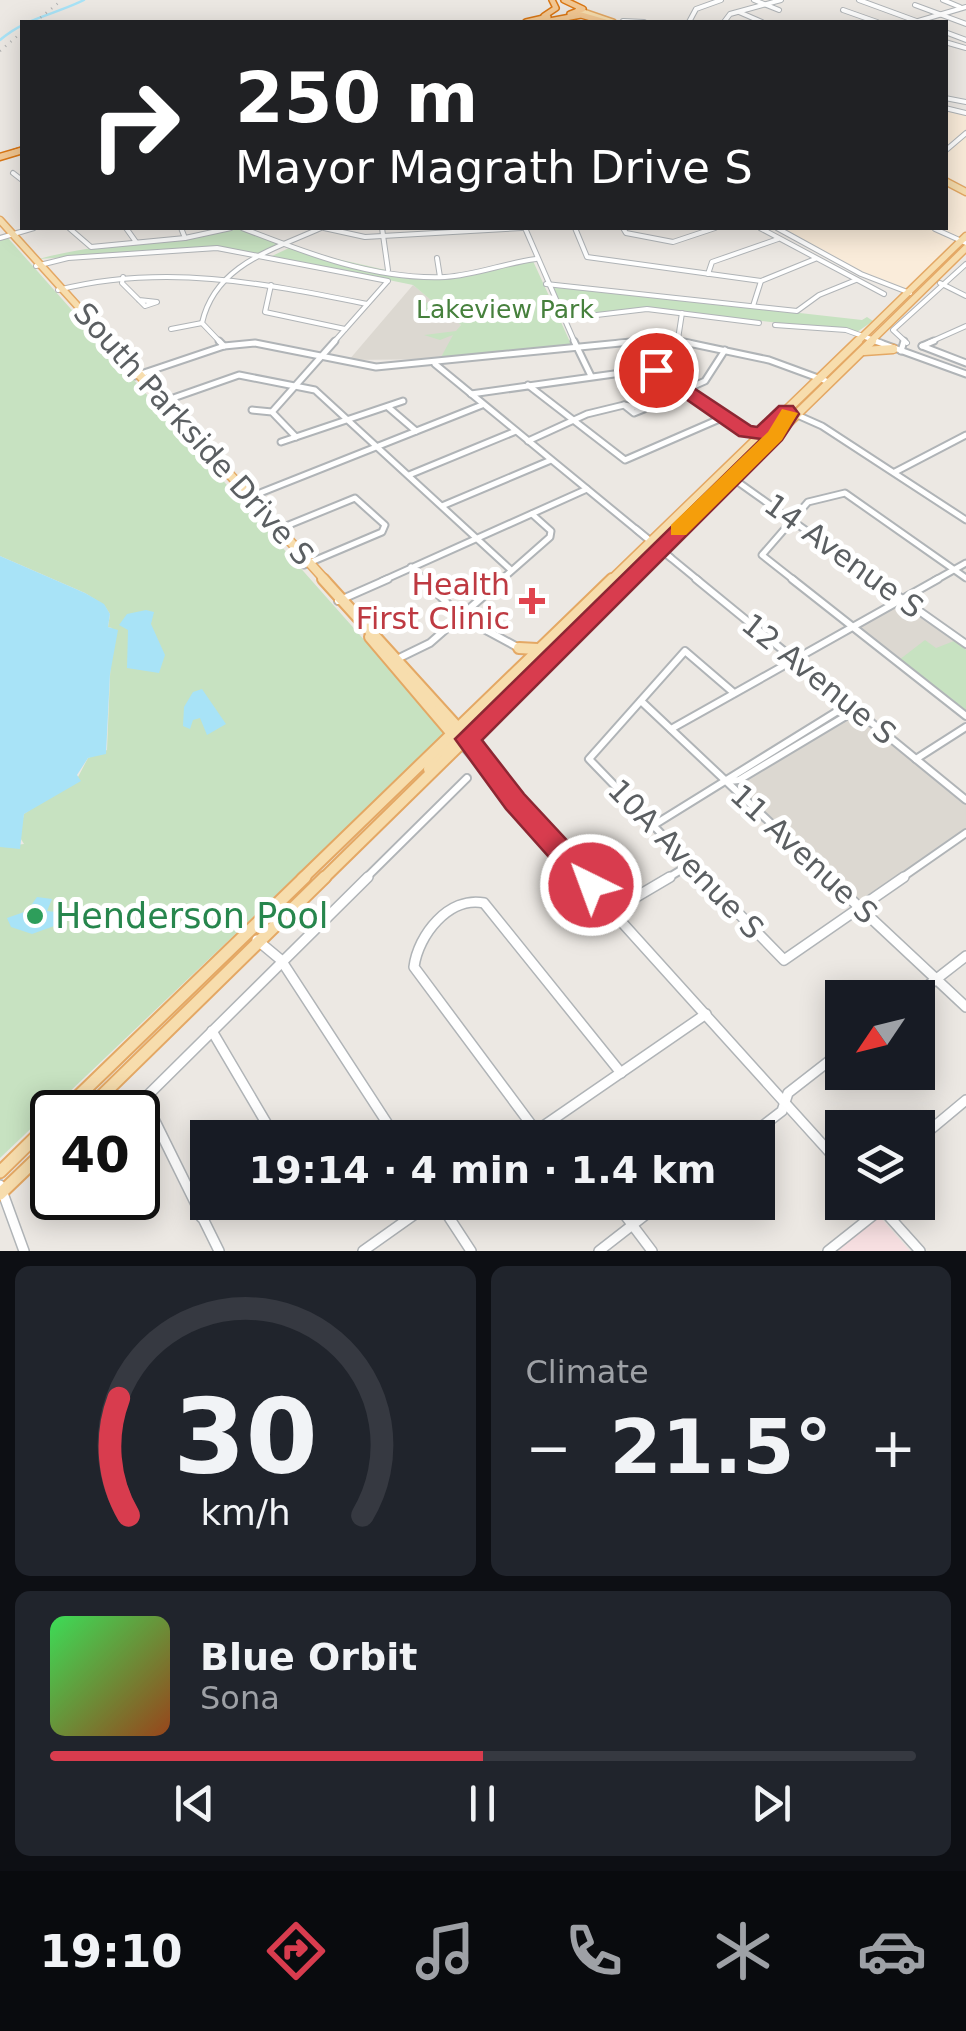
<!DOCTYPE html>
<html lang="en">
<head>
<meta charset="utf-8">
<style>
  body { margin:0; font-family:"DejaVu Sans",sans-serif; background:#20242c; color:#f1f3f6; height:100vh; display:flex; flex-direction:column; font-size:38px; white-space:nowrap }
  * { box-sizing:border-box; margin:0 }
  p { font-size:32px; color:#9ea1a6 }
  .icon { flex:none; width:55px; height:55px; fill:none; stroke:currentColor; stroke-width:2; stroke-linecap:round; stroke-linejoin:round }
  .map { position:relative; height:1251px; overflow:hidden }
  .drawer { display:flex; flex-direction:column; gap:15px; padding:15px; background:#0d0f14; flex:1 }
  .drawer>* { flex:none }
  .banner { position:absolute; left:20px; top:20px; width:928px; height:210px; border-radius:0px; box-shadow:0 5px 25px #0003; background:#202124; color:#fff; overflow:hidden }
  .needle { width:65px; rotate:235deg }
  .controls { position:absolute; left:825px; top:980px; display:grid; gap:20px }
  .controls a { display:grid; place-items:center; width:110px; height:110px; border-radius:0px; background:#171b24; box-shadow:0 5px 25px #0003; font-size:50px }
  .speed { position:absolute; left:30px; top:1090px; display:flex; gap:20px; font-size:50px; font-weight:700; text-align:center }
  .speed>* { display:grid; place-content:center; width:130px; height:130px; border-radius:50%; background:#171b24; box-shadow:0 5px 25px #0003; line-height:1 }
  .speed .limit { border:5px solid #111; border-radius:15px; background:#fff; color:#111 }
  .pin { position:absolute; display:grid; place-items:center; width:85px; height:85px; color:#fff; margin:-42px; border:5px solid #fff; border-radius:50%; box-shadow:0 2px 10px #0007 }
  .me { position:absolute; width:110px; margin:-55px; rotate:318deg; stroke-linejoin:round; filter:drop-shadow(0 0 8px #0008) }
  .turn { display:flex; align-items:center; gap:35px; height:210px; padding:0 50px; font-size:45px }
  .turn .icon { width:130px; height:130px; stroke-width:2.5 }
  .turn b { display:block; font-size:70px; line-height:85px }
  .big { font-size:75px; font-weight:700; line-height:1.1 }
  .drawer .card { flex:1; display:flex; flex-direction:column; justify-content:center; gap:15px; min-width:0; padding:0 35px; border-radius:15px; background:#20242c }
  .drawer .dial { align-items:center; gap:0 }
  .dial svg { height:260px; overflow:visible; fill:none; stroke:#363941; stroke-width:7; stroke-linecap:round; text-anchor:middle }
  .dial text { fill:#f1f3f6; stroke:none }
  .song { display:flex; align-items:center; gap:30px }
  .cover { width:120px; height:120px; border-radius:15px; background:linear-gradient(135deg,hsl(130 70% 55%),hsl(20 70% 35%)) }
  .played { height:10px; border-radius:5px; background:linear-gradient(90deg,#d83c4e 50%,#363941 50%) }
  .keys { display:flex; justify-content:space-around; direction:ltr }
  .heat { display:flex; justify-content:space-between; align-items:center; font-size:55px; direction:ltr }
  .drawer .tiles { flex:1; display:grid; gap:15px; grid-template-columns:1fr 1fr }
  .card:last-child { grid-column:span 2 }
  .trip { position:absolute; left:190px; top:1120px; width:585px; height:100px; border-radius:0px; background:#171b24; box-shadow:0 5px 25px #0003; font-weight:700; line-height:100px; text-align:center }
  .dock { display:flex; height:160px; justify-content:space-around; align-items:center; background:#090b0e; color:#9ea1a6 }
  .dock .icon { width:70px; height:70px }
  .dock .current { color:#d83c4e }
  .dock b { font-size:45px; color:#f1f3f6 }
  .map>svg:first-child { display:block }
  .commercial { fill:#faecda }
  .education { fill:#dcd8d1 }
  .medical { fill:#f8e0e2 }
  .green { fill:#c7e2c1 }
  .water { fill:#a8e3f7 }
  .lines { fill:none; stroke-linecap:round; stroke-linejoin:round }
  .canal { stroke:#a8e3f7; stroke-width:2.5 }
  .minor-far3-casing { stroke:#b0b4b7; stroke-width:6 }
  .minor-far2-casing { stroke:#b0b4b7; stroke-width:9 }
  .minor-far1-casing { stroke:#b0b4b7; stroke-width:10 }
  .minor-casing { stroke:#b0b4b7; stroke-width:12 }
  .major-far4-casing { stroke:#e4a864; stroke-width:8 }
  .major-far3-casing { stroke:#e4a864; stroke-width:9 }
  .major-far2-casing { stroke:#e4a864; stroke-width:11 }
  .major-far1-casing { stroke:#e4a864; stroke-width:14 }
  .major-casing { stroke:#e4a864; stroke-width:15 }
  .highway-far1-casing { stroke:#da7715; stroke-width:8 }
  .highway-casing { stroke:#da7715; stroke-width:9 }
  .minor-far3 { stroke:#fff; stroke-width:4 }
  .minor-far2 { stroke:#fff; stroke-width:5 }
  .minor-far1 { stroke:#fff; stroke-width:6 }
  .minor { stroke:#fff; stroke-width:9 }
  .major-far4 { stroke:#f7ddad; stroke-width:5 }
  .major-far3 { stroke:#f7ddad; stroke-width:6 }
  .major-far2 { stroke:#f7ddad; stroke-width:8 }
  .major-far1 { stroke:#f7ddad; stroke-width:10 }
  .major { stroke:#f7ddad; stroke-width:11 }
  .highway-far1 { stroke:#f3c893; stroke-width:5 }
  .highway { stroke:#f3c893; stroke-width:6 }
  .rail { stroke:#afb0b0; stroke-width:2.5; stroke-dasharray:1 6; stroke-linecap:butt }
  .route { fill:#d83c4e; stroke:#8c2733; stroke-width:2.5 }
  .slow { fill:#f59e0b }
  .health-dot { fill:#e0444e; stroke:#fff; stroke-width:4 }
  .leisure-dot { fill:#2e9e5b; stroke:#fff; stroke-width:4 }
  .labels { text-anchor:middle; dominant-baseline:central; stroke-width:10; stroke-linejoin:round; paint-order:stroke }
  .far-park-label { font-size:25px; fill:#46803c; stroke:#fff }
  .street-label { font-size:30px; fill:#5b5f62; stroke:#fff }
  .health-label { font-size:30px; fill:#be3a42; stroke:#fff; text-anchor:end }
  .near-leisure-label { font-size:35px; fill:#27864d; stroke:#fff; text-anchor:start }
</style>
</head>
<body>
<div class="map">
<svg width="966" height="1251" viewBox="0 0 966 1251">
  <rect width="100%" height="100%" fill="#ece8e3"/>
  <g class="commercial">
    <polygon points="945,108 966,113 966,186 945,177"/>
    <polygon points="945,181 966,192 966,230 902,292 777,228 945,228"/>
  </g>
  <g class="education">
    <polygon points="413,285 461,325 440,359 349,360"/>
    <polygon points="903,598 966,644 966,716 851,628"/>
    <polygon points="856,709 966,800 966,833 860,907 726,781 739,780"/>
  </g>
  <polygon class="medical" points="879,1216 910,1251 838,1251"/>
  <g class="green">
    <path d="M235,228L279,244L258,254L215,247L39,259C103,241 170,244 235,228Z"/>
    <polygon points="8,238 444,730 443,736 0,1158 0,847 24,844 19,836 24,814 78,777 88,758 107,750 112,628 108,627 110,614 104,605 85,593 0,556 0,240"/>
    <polygon points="289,248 421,278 458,277 533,261 571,344 440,359 453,335 440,340 424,335 456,331 461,325 454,319 432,322 423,304 432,301 413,285 272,256"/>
    <polygon points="549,285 862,320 867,317 873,321 857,332 648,308 565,317"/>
    <polygon points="925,640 936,648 954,641 966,650 966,711 899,660"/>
  </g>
  <g class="water">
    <polygon points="0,556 85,593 104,604 110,614 108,627 118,630 110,674 106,754 88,758 77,775 81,781 24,814 20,849 0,847"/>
    <polygon points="146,610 154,612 151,624 165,655 159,673 127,668 128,630 119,625 127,614"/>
    <polygon points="202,689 226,724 207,735 200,718 193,720 190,729 183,726 184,707 193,692"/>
    <polygon points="37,897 52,899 47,911 56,912 57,925 32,934 11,927 7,918 27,911"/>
  </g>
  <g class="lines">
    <path class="canal" d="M0,40C25,18 54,15 84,0"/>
    <g class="minor-far3-casing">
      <g id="minor-far3">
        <polyline points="754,0 779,10"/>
        <polyline points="859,0 919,22"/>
        <polyline points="943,0 960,7"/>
        <polyline points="915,5 966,24"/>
        <polyline points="843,10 877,22"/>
        <polyline points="739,12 762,22"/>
        <polyline points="623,21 644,22"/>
        <polyline points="689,22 696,9 721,0"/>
        <polyline points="724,22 730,14 781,0"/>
        <polyline points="915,22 966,7"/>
        <polyline points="945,32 966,40"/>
        <polyline points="945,42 966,48"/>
        <polyline points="945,98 966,102"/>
        <polyline points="945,108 966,113"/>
        <polyline points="945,151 966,133"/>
        <polyline points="13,173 22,180"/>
        <polyline points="69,228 91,247 185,238 231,228"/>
        <polyline points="126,228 136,242"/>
        <polyline points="181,228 185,238"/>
        <path d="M242,228C306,253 375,280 445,277C476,275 505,263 536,259"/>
        <polyline points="324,228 365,237 522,228"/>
        <polyline points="382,228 388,270"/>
        <polyline points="525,228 575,343"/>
        <polyline points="575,228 587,257 761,281"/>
        <polyline points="623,228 626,233 673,242 715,228"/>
        <polyline points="760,228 884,294"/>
        <polyline points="777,228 861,274 910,293"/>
        <polyline points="935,229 966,243"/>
        <polyline points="0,238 34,228"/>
        <polyline points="437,258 440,277"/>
        <polyline points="36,266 68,258 217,248 388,281"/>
        <polyline points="708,274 712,262 778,239"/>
        <polyline points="123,277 122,283 145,306 157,302 139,300"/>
        <polyline points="940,283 966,296"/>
        <polyline points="546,284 797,311 819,295 856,280"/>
        <polyline points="271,285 265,312 345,329"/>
        <path d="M58,290C164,263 262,283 367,304"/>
        <polyline points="753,306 761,281 815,259"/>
        <polyline points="563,319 647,309 759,323"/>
        <polyline points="775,325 846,330 882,343"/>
        <polyline points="171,329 202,323"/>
        <polyline points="678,339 682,313"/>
        <path d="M221,343L202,323C215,265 272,250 321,228"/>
        <polyline points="333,343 387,282"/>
        <polyline points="616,343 667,338 691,343"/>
        <polyline points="907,343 893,330 966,264"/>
        <polyline points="928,343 966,326"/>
      </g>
    </g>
    <g class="minor-far2-casing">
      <g id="minor-far2">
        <polyline points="219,341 224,346"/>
        <polyline points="574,341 591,376"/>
        <polyline points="679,341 769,360 829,382"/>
        <polyline points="875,341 966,374"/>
        <polyline points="922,346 934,341"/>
        <polyline points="922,346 966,363"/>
        <polyline points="901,351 904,341"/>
        <polyline points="435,364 699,581"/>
        <polyline points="135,376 224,346 255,343 376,367 641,341"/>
        <polyline points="528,385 625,460 724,417"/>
        <polyline points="687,389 705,381 725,350"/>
        <polyline points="471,394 650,369 746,432"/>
        <polyline points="159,403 239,375 315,390 511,570"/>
        <polygon points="624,405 644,409 634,413"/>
        <polyline points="388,407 416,431"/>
        <polyline points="252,410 272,412 296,437"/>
        <polyline points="786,410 822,426 966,520"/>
        <polyline points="272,412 335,341"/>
        <polyline points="528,441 587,414 624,405"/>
        <polyline points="281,442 403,401"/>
        <polyline points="895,472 966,435"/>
        <polyline points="409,475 516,431"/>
        <polyline points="731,477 877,581"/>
        <polyline points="245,499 482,405"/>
        <polyline points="442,506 551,460"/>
        <polyline points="636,529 671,558"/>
        <polyline points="274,531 355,498 385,525 382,532 304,565"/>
        <polyline points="411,567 425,581"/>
        <polyline points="382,581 587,489"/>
        <polyline points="500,581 550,537 551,531 532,514"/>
        <polyline points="795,581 762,555 808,502 845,493 966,578"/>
        <polyline points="934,581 966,563"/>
      </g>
    </g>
    <g class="minor-far1-casing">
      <g id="minor-far1">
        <polyline points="423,579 460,616 519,648"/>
        <polyline points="696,579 966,800"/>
        <polyline points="792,579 966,716"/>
        <polyline points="874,579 966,644"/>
        <polyline points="338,601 388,579"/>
        <polyline points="393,661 430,643 503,579"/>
        <polyline points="641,701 830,879"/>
        <polyline points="671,729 938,579"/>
        <polyline points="467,739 513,799"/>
        <polyline points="462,745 583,879"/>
        <polyline points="916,759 966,727"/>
        <polyline points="728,781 739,780 856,710"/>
        <polyline points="654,825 849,704"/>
        <polyline points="365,879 467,778"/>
        <polyline points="666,879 691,864"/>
        <polyline points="705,879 589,759 685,651 734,693"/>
        <polyline points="900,879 966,833"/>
      </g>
    </g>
    <g class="minor-casing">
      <g id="minor">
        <polyline points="581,877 842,1166"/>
        <polyline points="703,877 784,960 904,877"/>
        <polyline points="827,877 966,1007"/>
        <polyline points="614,910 670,877"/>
        <polyline points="257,940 281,960 397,1138"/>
        <polyline points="912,998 966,956"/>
        <polyline points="212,1031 275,1138"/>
        <polyline points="553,1120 566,1138"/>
        <path d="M536,1131L414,967C418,935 449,896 484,903L621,1073"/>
        <polyline points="526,1138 706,1014"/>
        <polyline points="747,1138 782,1111 788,1093 842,1051"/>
        <polyline points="918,1140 966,1100"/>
        <polyline points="0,1185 24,1251"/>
        <polyline points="439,1202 471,1251"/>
        <polyline points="615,1202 652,1251"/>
        <polyline points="876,1202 920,1251"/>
        <polyline points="201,1217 223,1202"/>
        <polyline points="219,1251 144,1099 368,877"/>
        <polyline points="363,1251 432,1202"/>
        <polyline points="599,1251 662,1202"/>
        <polyline points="828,1251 881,1209"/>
      </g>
    </g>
    <g class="major-far4-casing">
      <polyline id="major-far4" points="578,10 613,22"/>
    </g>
    <g class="major-far3-casing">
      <g id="major-far3">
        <polyline points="945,181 966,192"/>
        <polyline points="0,220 111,343"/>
        <polyline points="856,343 966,236"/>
        <polyline points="869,343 966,248"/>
      </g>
    </g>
    <g class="major-far2-casing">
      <g id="major-far2">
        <polyline points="109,341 326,581"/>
        <polyline points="864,351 893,349"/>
        <polyline points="746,432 761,433"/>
        <polyline points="610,581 858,341"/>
        <polyline points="626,581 872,341"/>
      </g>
    </g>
    <g class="major-far1-casing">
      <g id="major-far1">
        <polyline points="323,579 459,729"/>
        <polyline points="370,637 454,736"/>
        <polyline points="519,648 537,649"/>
        <polyline points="466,733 495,699"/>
        <polyline points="429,769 457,739 458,730"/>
        <polyline points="302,879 612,579"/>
        <polyline points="323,879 629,579"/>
      </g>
    </g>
    <g class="major-casing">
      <g id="major">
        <polyline points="62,1112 305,877"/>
        <polyline points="85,1112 325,877"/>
        <polyline points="0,1172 52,1121"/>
        <polyline points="0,1194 52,1144"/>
      </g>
    </g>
    <g class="highway-far1-casing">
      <g id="highway-far1">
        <polyline points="564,0 583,9 570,14"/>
        <polyline points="544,16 556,8 552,0"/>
        <polyline points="526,22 548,17"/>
        <polyline points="544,22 581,15 605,22"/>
        <polyline points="13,153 22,150"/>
      </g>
    </g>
    <g class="highway-casing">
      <polyline id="highway" points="0,157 20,151"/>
    </g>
    <use href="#minor-far3" class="minor-far3"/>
    <use href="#minor-far2" class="minor-far2"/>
    <use href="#minor-far1" class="minor-far1"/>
    <use href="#minor" class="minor"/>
    <use href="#major-far4" class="major-far4"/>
    <use href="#major-far3" class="major-far3"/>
    <use href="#major-far2" class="major-far2"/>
    <use href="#major-far1" class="major-far1"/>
    <use href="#major" class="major"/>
    <use href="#highway-far1" class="highway-far1"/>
    <use href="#highway" class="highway"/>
    <g class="rail">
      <polyline points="35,22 62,0"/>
      <polyline points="0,51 22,32"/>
    </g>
  </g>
  <polygon class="route" points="650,367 662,367 751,426 757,427 779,406 793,406 799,414 782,440 482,740 524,794 601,877 605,885 601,893 581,893 506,809 455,739 761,439 739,436 650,374"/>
  <polygon class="slow" points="782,409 798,413 782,440 686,535 671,535 671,525 768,432"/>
  <path class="health-dot" d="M527 586h10v10h10v10h-10v10h-10v-10h-10v-10h10z"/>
  <circle class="leisure-dot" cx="35" cy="916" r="10"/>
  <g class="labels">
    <g class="far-park-label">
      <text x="505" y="309">Lakeview Park</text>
    </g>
    <g class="street-label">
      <text transform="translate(194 434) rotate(48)">South Parkside Drive S</text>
      <text transform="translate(844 556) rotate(36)">14 Avenue S</text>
      <text transform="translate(819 679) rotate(39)">12 Avenue S</text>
      <text transform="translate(804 854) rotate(43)">11 Avenue S</text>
      <text transform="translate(686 859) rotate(46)">10A Avenue S</text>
    </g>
    <g class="health-label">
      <text x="510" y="584">Health<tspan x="510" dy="34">First Clinic</tspan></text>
    </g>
    <g class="near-leisure-label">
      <text x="55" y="916">Henderson Pool</text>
    </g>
  </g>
</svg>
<div class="controls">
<a><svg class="needle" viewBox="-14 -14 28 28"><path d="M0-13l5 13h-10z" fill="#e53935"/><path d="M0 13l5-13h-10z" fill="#9ea1a6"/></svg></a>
<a><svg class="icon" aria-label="layers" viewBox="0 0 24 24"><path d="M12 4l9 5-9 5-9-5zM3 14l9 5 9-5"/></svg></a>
</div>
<div class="speed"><div class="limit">40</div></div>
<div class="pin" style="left:656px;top:370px;background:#d93025"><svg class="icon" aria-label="arrive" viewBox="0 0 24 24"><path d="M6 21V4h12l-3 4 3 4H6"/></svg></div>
<svg class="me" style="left:591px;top:885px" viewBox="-20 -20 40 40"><circle r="17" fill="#d83c4e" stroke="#fff" stroke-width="3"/><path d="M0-11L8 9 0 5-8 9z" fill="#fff"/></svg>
<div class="trip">19:14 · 4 min · 1.4 km</div>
<div class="banner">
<div class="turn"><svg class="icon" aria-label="right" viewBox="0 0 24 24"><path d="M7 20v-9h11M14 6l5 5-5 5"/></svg><div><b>250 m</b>Mayor Magrath Drive S</div></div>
</div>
</div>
<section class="drawer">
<div class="tiles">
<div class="card dial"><svg viewBox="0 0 100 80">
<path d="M14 69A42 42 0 1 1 86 69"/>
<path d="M14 69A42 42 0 0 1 11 33" stroke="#d83c4e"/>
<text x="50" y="56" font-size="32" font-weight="700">30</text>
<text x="50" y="72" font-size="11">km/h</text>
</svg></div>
<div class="card"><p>Climate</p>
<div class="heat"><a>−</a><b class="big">21.5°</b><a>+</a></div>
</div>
<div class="card">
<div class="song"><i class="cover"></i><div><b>Blue Orbit</b><p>Sona</p></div></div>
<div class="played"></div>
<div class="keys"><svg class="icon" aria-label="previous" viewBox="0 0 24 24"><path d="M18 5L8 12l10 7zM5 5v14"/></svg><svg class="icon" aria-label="pause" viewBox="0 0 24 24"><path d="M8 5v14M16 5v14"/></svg><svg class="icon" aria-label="next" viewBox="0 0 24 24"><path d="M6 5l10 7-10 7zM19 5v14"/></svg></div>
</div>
</div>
</section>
<nav class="dock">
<b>19:10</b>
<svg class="icon current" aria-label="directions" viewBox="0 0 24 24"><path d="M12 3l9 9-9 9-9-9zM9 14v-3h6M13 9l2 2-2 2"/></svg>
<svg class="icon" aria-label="music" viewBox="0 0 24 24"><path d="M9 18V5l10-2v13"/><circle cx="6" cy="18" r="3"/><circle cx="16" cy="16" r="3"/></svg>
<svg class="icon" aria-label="phone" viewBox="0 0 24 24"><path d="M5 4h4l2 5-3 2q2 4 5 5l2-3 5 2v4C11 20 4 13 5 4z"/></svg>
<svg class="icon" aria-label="climate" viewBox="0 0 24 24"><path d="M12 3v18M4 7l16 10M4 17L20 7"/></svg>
<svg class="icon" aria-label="car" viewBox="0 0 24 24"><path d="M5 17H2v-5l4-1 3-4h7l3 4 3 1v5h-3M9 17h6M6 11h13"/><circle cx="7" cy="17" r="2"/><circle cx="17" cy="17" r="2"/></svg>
</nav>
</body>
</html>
